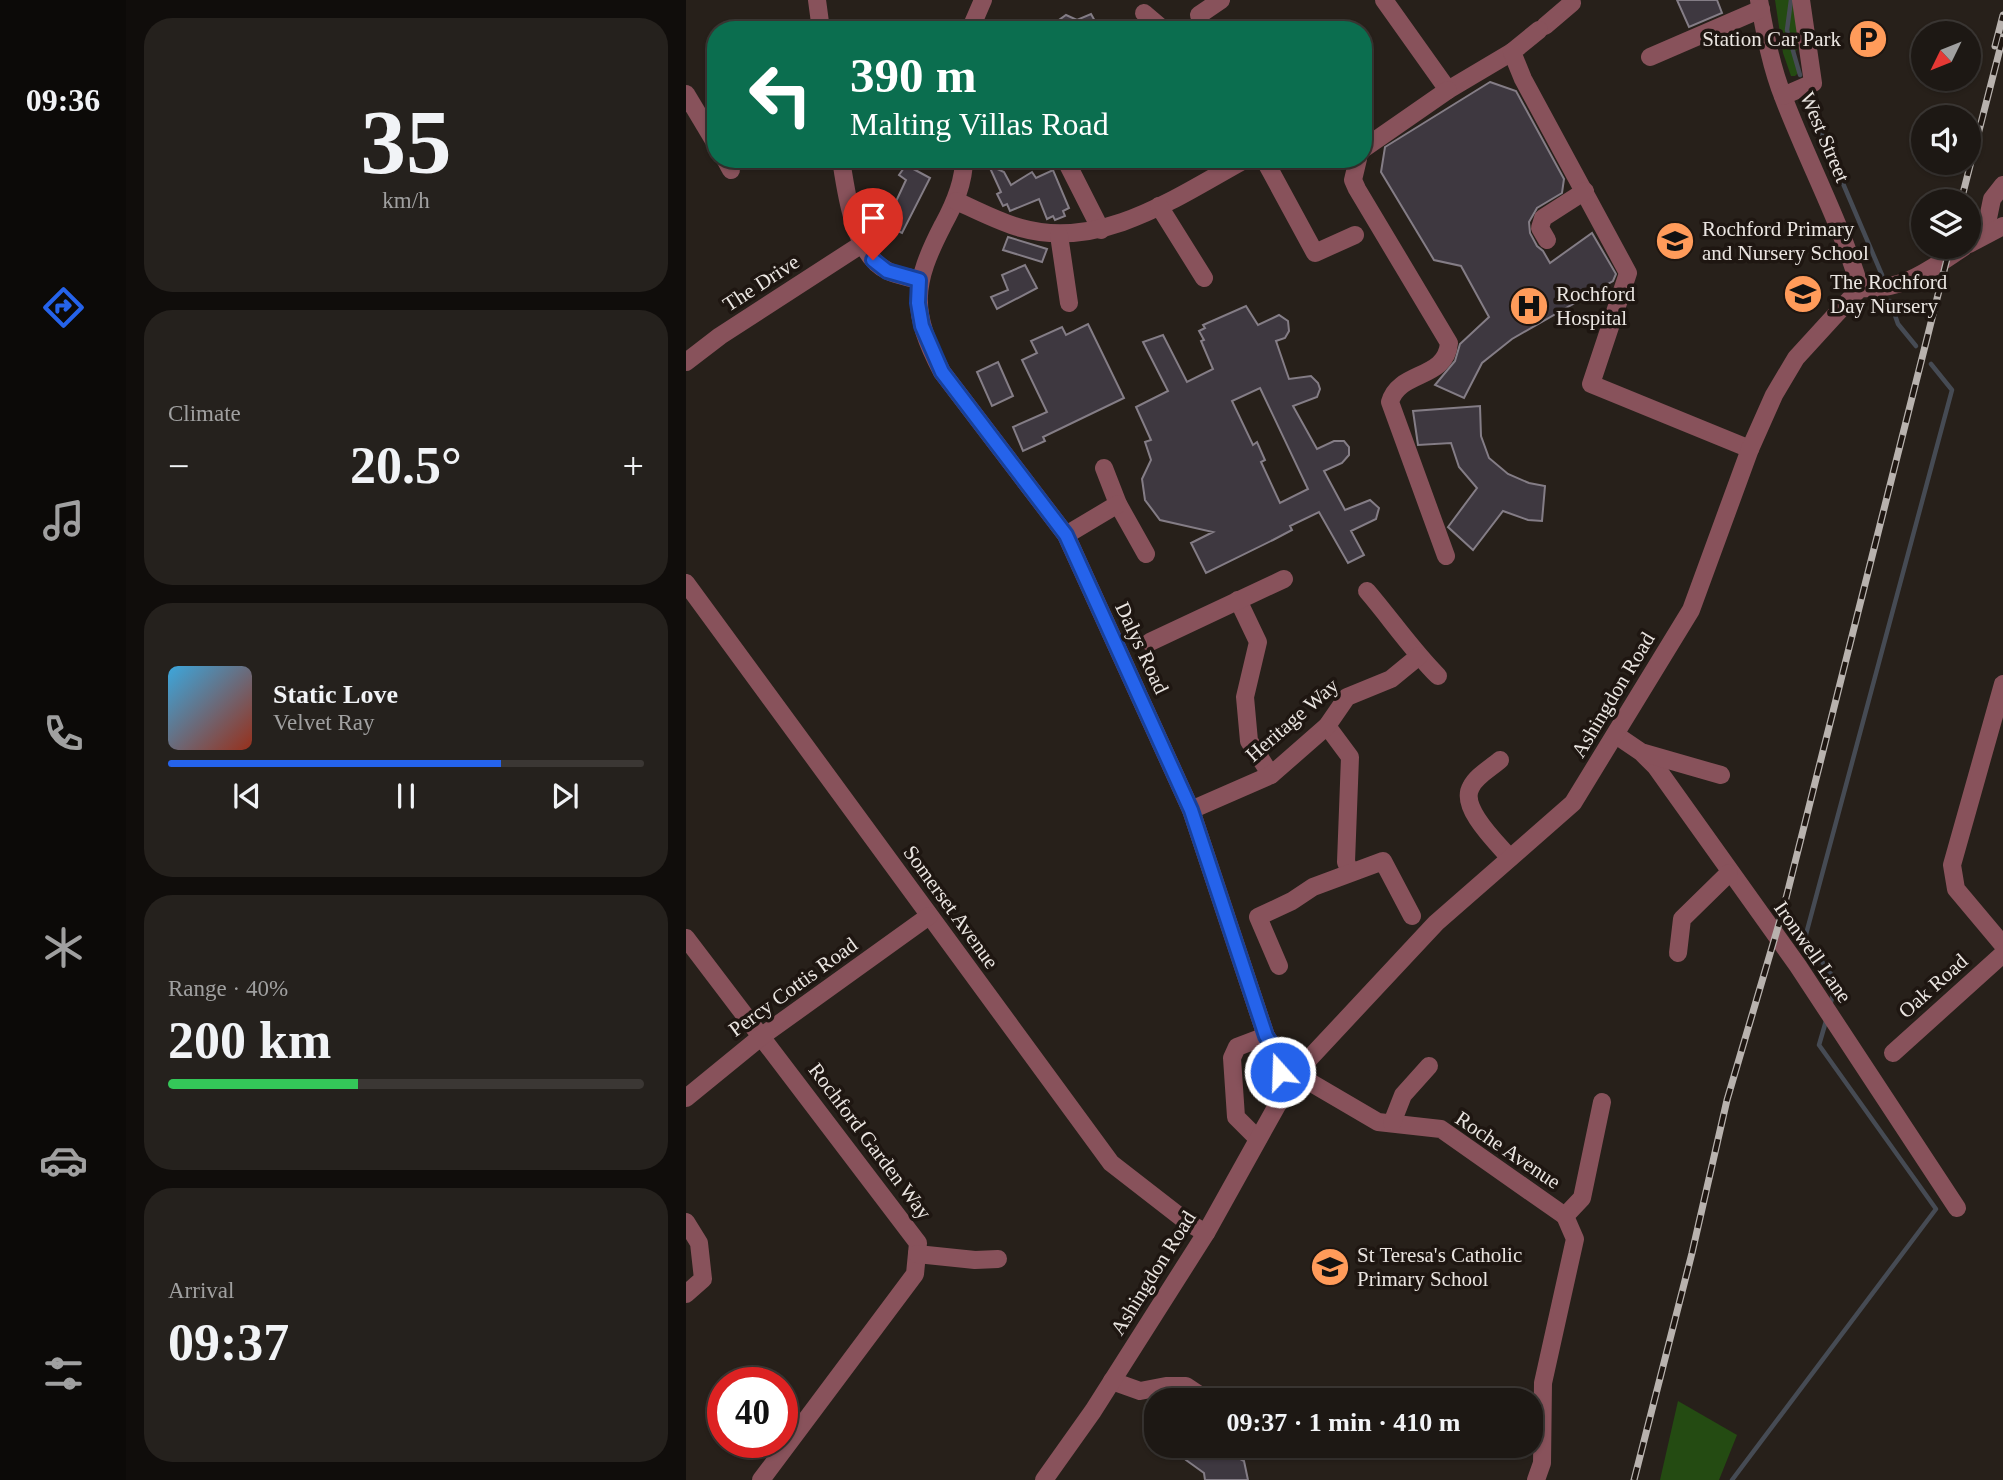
<!DOCTYPE html>
<html lang="en">
<head>
<meta charset="utf-8">
<style>
  body { margin:0; font-family:Georgia,serif; background:#25211d; color:#f1f3f6; height:100vh; display:flex; flex-direction:column; font-size:26px; white-space:nowrap }
  * { box-sizing:border-box; margin:0 }
  p { font-size:23px; color:#a0a0a0 }
  .icon { flex:none; width:38px; height:38px; fill:none; stroke:currentColor; stroke-width:2; stroke-linecap:round; stroke-linejoin:round }
  .map { position:relative; flex:1; overflow:hidden }
  .drawer { display:flex; flex-direction:column; gap:18px; padding:18px; background:#100d0b; width:560px }
  .drawer>* { flex:none }
  .guide { position:absolute; left:21px; top:21px; width:665px; height:147px; border-radius:28px; box-shadow:0 2px 5px #0004,0 0 0 2px #3b3734; background:#0b6e4f; color:#fff; overflow:hidden }
  .needle { width:46px; rotate:227deg }
  .buttons { position:absolute; left:1225px; top:21px; display:grid; gap:14px }
  .buttons a { display:grid; place-items:center; width:70px; height:70px; border-radius:50%; background:#1d1814; box-shadow:0 2px 5px #0004,0 0 0 2px #3b3734; font-size:35px }
  .speed { position:absolute; left:21px; top:1367px; display:flex; gap:14px; font-size:35px; font-weight:700; text-align:center }
  .speed>* { display:grid; place-content:center; width:91px; height:91px; border-radius:50%; background:#1d1814; box-shadow:0 2px 5px #0004,0 0 0 2px #3b3734; line-height:1 }
  .speed .limit { border:10px solid #d22; background:#fff; color:#111 }
  .pin { position:absolute; display:grid; place-items:center; width:60px; height:60px; color:#fff; margin:-72px -30px; border-radius:50% 50% 50% 0; rotate:-45deg; box-shadow:0 0 7px #0007 }
  .pin .icon { rotate:45deg }
  .me { position:absolute; width:77px; margin:-38px; rotate:340deg; stroke-linejoin:round; filter:drop-shadow(0 0 5px #0008) }
  .turn { display:flex; align-items:center; gap:24px; height:147px; padding:0 28px; font-size:32px }
  .turn .icon { width:91px; height:91px; stroke-width:2.5 }
  .turn b { display:block; font-size:49px; line-height:60px }
  .big { font-size:52px; font-weight:700; line-height:1.1 }
  .drawer .card { flex:1; display:flex; flex-direction:column; justify-content:center; gap:10px; min-width:0; padding:0 24px; border-radius:28px; background:#25211d }
  .drawer .dial { align-items:center; gap:0 }
  .dial b { font-size:91px; line-height:1 }
  .song { display:flex; align-items:center; gap:21px }
  .cover { width:84px; height:84px; border-radius:10px; background:linear-gradient(135deg,hsl(200 70% 55%),hsl(10 70% 35%)) }
  .played { height:7px; border-radius:4px; background:linear-gradient(90deg,#2563eb 70%,#3b3734 70%) }
  .keys { display:flex; justify-content:space-around; direction:ltr }
  .heat { display:flex; justify-content:space-between; align-items:center; font-size:38px; direction:ltr }
  .charge { height:10px; border-radius:5px; background:linear-gradient(90deg,#34c759 40%,#3b3734 0) }
  .trip { position:absolute; left:458px; top:1388px; width:399px; height:70px; border-radius:28px; background:#1d1814; box-shadow:0 2px 5px #0004,0 0 0 2px #3b3734; font-weight:700; line-height:70px; text-align:center }
  main { display:flex; flex:1; min-height:0 }
  .dock { display:flex; flex-direction:column; width:126px; justify-content:space-around; align-items:center; background:#0c0a08; color:#a0a0a0 }
  .dock .icon { width:49px; height:49px }
  .dock .current { color:#2563eb }
  .dock b { font-size:32px; color:#f1f3f6 }
  .map>svg:first-child { display:block }
  .green { fill:#244b12 }
  .lines { fill:none; stroke-linecap:round; stroke-linejoin:round }
  .stream { stroke:#464b54; stroke-width:4.5 }
  .building { fill:#3e3840; stroke:#847d86; stroke-width:2; fill-rule:evenodd }
  .minor { stroke:#88525b; stroke-width:18 }
  .rail-casing { stroke:#b8b2ae; stroke-width:7 }
  .rail { stroke:#1e1611; stroke-width:4.5; stroke-dasharray:13; stroke-linecap:butt }
  .route-casing { stroke:#184099; stroke-width:18 }
  .route { stroke:#2563eb; stroke-width:12 }
  .labels { text-anchor:middle; dominant-baseline:central; stroke-width:7; stroke-linejoin:round; paint-order:stroke }
  .poi-label { font-size:21px; fill:#eae5e1; stroke:#1e1611; text-anchor:start }
  .street-label { font-size:21px; fill:#eae5e1; stroke:#1e1611 }
</style>
</head>
<body>
<main>
<nav class="dock">
<b>09:36</b>
<svg class="icon current" aria-label="directions" viewBox="0 0 24 24"><path d="M12 3l9 9-9 9-9-9zM9 14v-3h6M13 9l2 2-2 2"/></svg>
<svg class="icon" aria-label="music" viewBox="0 0 24 24"><path d="M9 18V5l10-2v13"/><circle cx="6" cy="18" r="3"/><circle cx="16" cy="16" r="3"/></svg>
<svg class="icon" aria-label="phone" viewBox="0 0 24 24"><path d="M5 4h4l2 5-3 2q2 4 5 5l2-3 5 2v4C11 20 4 13 5 4z"/></svg>
<svg class="icon" aria-label="climate" viewBox="0 0 24 24"><path d="M12 3v18M4 7l16 10M4 17L20 7"/></svg>
<svg class="icon" aria-label="car" viewBox="0 0 24 24"><path d="M5 17H2v-5l4-1 3-4h7l3 4 3 1v5h-3M9 17h6M6 11h13"/><circle cx="7" cy="17" r="2"/><circle cx="17" cy="17" r="2"/></svg>
<svg class="icon" aria-label="filters" viewBox="0 0 24 24"><path d="M4 7h16M4 17h16"/><circle cx="9" cy="7" r="2"/><circle cx="15" cy="17" r="2"/></svg>
</nav>
<section class="drawer">
<div class="card dial"><b>35</b><p>km/h</p></div>
<div class="card"><p>Climate</p>
<div class="heat"><a>−</a><b class="big">20.5°</b><a>+</a></div>
</div>
<div class="card">
<div class="song"><i class="cover"></i><div><b>Static Love</b><p>Velvet Ray</p></div></div>
<div class="played"></div>
<div class="keys"><svg class="icon" aria-label="previous" viewBox="0 0 24 24"><path d="M18 5L8 12l10 7zM5 5v14"/></svg><svg class="icon" aria-label="pause" viewBox="0 0 24 24"><path d="M8 5v14M16 5v14"/></svg><svg class="icon" aria-label="next" viewBox="0 0 24 24"><path d="M6 5l10 7-10 7zM19 5v14"/></svg></div>
</div>
<div class="card"><p>Range · 40%</p><b class="big">200 km</b><div class="charge"></div></div>
<div class="card"><p>Arrival</p><b class="big">09:37</b></div>
</section>
<div class="map">
<svg width="1317" height="1480" viewBox="0 0 1317 1480">
  <rect width="100%" height="100%" fill="#27201a"/>
  <g class="green">
    <polygon points="1089,0 1107,0 1113,47 1109,52 1113,72 1109,76 1105,76 1097,53"/>
    <polygon points="992,1401 1051,1435 1033,1480 974,1480"/>
  </g>
  <g class="lines">
    <g class="stream">
      <polyline points="1105,0 1101,30 1114,75"/>
      <polyline points="1121,99 1196,275"/>
      <polyline points="1204,301 1212,324 1230,346"/>
      <polyline points="1144,1006 1150,981 1119,938 1266,390 1245,364"/>
      <polyline points="1046,1480 1250,1209 1133,1045 1140,1021"/>
    </g>
  </g>
  <g class="building">
    <polygon points="991,0 1031,0 1036,13 1003,27"/>
    <polygon points="405,14 414,30 369,30 373,20 380,15 391,20"/>
    <polygon points="804,82 830,91 878,179 876,193 851,208 843,222 844,233 851,246 857,251 864,263 906,233 930,274 927,281 826,339 796,363 778,398 749,385 769,361 774,344 803,317 775,266 748,260 695,172 699,147"/>
    <polygon points="220,165 244,178 216,233 199,225 220,180 213,175"/>
    <polygon points="307,167 318,172 325,185 346,172 350,178 367,170 383,208 377,211 379,216 369,220 367,216 361,219 353,199 324,211 321,204 317,206 311,194 315,192 304,168"/>
    <polygon points="322,237 361,249 356,262 317,250"/>
    <polygon points="339,265 351,288 311,309 305,297 322,290 316,275"/>
    <path d="M560,306L572,325L593,315L602,321L603,331L599,338L590,341L603,379L625,376L632,383L634,389L631,397L607,406L631,449L648,441H658L663,447V455L656,463L638,471L659,510L684,500L693,508L690,519L665,531L678,555L662,563L633,512L604,526L606,530L587,540L520,573L505,543L527,532L474,520L459,500L456,479L465,460L459,442L465,440L450,407L482,391L457,342L477,335L501,382L527,369L515,341L518,340L513,331L519,328L517,325ZM574,388L622,489L594,503L575,462L579,460L571,442L567,445L546,401Z"/>
    <polygon points="402,324 438,398 357,437 359,441 337,451 327,427 361,412 336,360 351,353 345,341 376,327 380,335"/>
    <polygon points="312,362 327,396 306,406 291,372"/>
    <polygon points="794,406 795,436 803,458 822,474 843,483 859,486 856,521 842,520 817,511 787,550 762,527 791,488 773,467 765,443 732,445 727,411"/>
    <polygon points="509,1446 529,1457 543,1453 558,1461 562,1480 519,1480 518,1473 500,1460"/>
  </g>
  <g class="lines">
    <g class="minor">
      <polyline points="131,0 135,30"/>
      <polyline points="698,0 762,90 826,52"/>
      <path d="M1073,0C1079,33 1085,67 1098,99C1122,162 1155,223 1174,288"/>
      <polyline points="458,13 478,30"/>
      <polyline points="513,15 535,0"/>
      <polyline points="859,26 886,3"/>
      <polyline points="284,30 297,0"/>
      <polyline points="853,30 826,52 837,79 942,273 905,384 1064,449"/>
      <polyline points="964,57 1075,9"/>
      <polyline points="0,94 30,144"/>
      <polyline points="1097,96 1127,83 1115,0"/>
      <polyline points="677,149 762,90"/>
      <polyline points="39,159 45,170"/>
      <path d="M155,159C160,192 168,256 202,271C211,276 223,277 233,280"/>
      <path d="M278,159C278,183 268,205 257,225C226,285 224,311 256,372L380,535L505,810L580,1036L597,1061"/>
      <polyline points="379,159 415,230"/>
      <polyline points="578,159 629,253 669,235"/>
      <path d="M672,159L667,180L671,189L763,343C760,380 713,370 704,402L760,556"/>
      <polyline points="316,161 319,159"/>
      <path d="M270,201C291,210 313,222 335,228C416,251 492,196 560,159"/>
      <polyline points="473,206 518,278"/>
      <polyline points="1299,233 1306,199 1317,185"/>
      <polyline points="373,235 383,303"/>
      <polyline points="861,240 854,228 857,218 899,191"/>
      <polyline points="1283,244 1317,226"/>
      <path d="M1174,288C1218,291 1243,270 1278,247"/>
      <polyline points="0,362 34,336 176,244"/>
      <polyline points="418,468 432,504 460,554"/>
      <polyline points="380,535 432,504"/>
      <polyline points="0,583 425,1163 501,1222 520,1233"/>
      <path d="M681,591C705,619 726,650 752,676"/>
      <polyline points="552,600 572,642 559,697 563,741 585,775"/>
      <polyline points="464,642 598,579"/>
      <polyline points="1317,684 1266,865 1270,889 1317,945"/>
      <polyline points="641,726 664,757 660,862 664,871"/>
      <polyline points="930,735 955,752 970,767 1112,966 1271,1208"/>
      <polyline points="958,753 1035,775"/>
      <path d="M814,760C805,768 790,776 785,787C773,807 811,843 824,858"/>
      <polyline points="505,810 585,775 641,726 661,697 705,679 733,656"/>
      <polyline points="0,938 232,1243 229,1274 75,1480"/>
      <polyline points="992,953 996,919 1043,873"/>
      <polyline points="593,966 572,917 606,901 627,887 697,861 726,916"/>
      <polyline points="1207,1053 1317,954"/>
      <polyline points="622,1060 750,923 887,803 1005,610 1064,449 1088,395 1110,358 1174,288"/>
      <polyline points="622,1081 692,1122 755,1129 879,1216"/>
      <polyline points="0,1098 76,1036 243,916"/>
      <polyline points="706,1123 717,1095 743,1066"/>
      <polyline points="572,1139 550,1117 546,1058 551,1047 580,1036"/>
      <polyline points="0,1222 13,1243 17,1279 0,1294"/>
      <polyline points="231,1254 289,1260 312,1259"/>
      <polyline points="426,1381 454,1391 480,1386 500,1386 521,1400"/>
      <polyline points="358,1480 407,1411 520,1233 603,1084"/>
      <polyline points="850,1480 856,1463 857,1383 889,1239 879,1216 896,1198 916,1102"/>
    </g>
    <g class="rail-casing">
      <g id="rail">
        <polyline points="1309,46 1317,15"/>
        <polyline points="1275,201 1317,37"/>
        <polyline points="948,1480 1006,1253 1041,1100 1097,910 1264,247"/>
      </g>
    </g>
    <use href="#rail" class="rail"/>
  </g>
  <g class="lines">
    <g class="route-casing">
      <polyline id="route" points="187,260 201,271 233,280 232,303 236,326 256,372 380,535 505,810 580,1036 597,1061 594,1072"/>
    </g>
    <use href="#route" class="route"/>
  </g>
  <defs>
    <g id="parking-disc" transform="scale(2.0125)"><circle r="9.5" fill="#ff9b5a" stroke="#1e1611"/><path d="M-3.5-5.5H1a3.5 3.5 0 0 1 0 7H-1V5.5H-3.5ZM-1-3.4V-.6H.8a1.4 1.4 0 0 0 0-2.8Z" fill="#111"/></g>
    <g id="school-disc" transform="scale(2.0125)"><circle r="9.5" fill="#ff9b5a" stroke="#1e1611"/><path d="M0-5L7-2L0 1L-7-2ZM-4 1L0 2.5L4 1V4Q0 6-4 4Z" fill="#111"/></g>
    <g id="hospital-disc" transform="scale(2.0125)"><circle r="9.5" fill="#ff9b5a" stroke="#1e1611"/><path d="M-5-5h3v3.5h4V-5h3V5h-3V1.5h-4V5h-3Z" fill="#111"/></g>
  </defs>
  <g fill-rule="evenodd">
    <use href="#parking-disc" x="1182" y="39"/>
    <use href="#school-disc" x="989" y="241"/>
    <use href="#school-disc" x="1117" y="294"/>
    <use href="#hospital-disc" x="843" y="306"/>
    <use href="#school-disc" x="644" y="1267"/>
  </g>
  <g class="labels">
    <g class="poi-label">
      <text x="1155" y="39" text-anchor="end">Station Car Park</text>
      <text x="1016" y="229">Rochford Primary<tspan x="1016" dy="24">and Nursery School</tspan></text>
      <text x="1144" y="282">The Rochford<tspan x="1144" dy="24">Day Nursery</tspan></text>
      <text x="870" y="294">Rochford<tspan x="870" dy="24">Hospital</tspan></text>
      <text x="671" y="1255">St Teresa's Catholic<tspan x="671" dy="24">Primary School</tspan></text>
    </g>
    <g class="street-label">
      <text transform="translate(1139 137) rotate(67)">West Street</text>
      <text transform="translate(75 283) rotate(-33)">The Drive</text>
      <text transform="translate(456 648) rotate(65)">Dalys Road</text>
      <text transform="translate(927 695) rotate(-59)">Ashingdon Road</text>
      <text transform="translate(606 720) rotate(-41)">Heritage Way</text>
      <text transform="translate(265 907) rotate(54)">Somerset Avenue</text>
      <text transform="translate(1127 952) rotate(55)">Ironwell Lane</text>
      <text transform="translate(1247 986) rotate(-42)">Oak Road</text>
      <text transform="translate(107 987) rotate(-36)">Percy Cottis Road</text>
      <text transform="translate(184 1141) rotate(53)">Rochford Garden Way</text>
      <text transform="translate(822 1150) rotate(34)">Roche Avenue</text>
      <text transform="translate(467 1273) rotate(-58)">Ashingdon Road</text>
    </g>
  </g>
</svg>
<div class="buttons">
<a><svg class="needle" viewBox="-14 -14 28 28"><path d="M0-13l5 13h-10z" fill="#e53935"/><path d="M0 13l5-13h-10z" fill="#a0a0a0"/></svg></a>
<a><svg class="icon" aria-label="sound" viewBox="0 0 24 24"><path d="M4 9h4l5-4v14l-5-4H4zM17 9q2 3 0 6"/></svg></a>
<a><svg class="icon" aria-label="layers" viewBox="0 0 24 24"><path d="M12 4l9 5-9 5-9-5zM3 14l9 5 9-5"/></svg></a>
</div>
<div class="speed"><div class="limit">40</div></div>
<div class="pin" style="left:187px;top:260px;background:#d93025"><svg class="icon" aria-label="arrive" viewBox="0 0 24 24"><path d="M6 21V4h12l-3 4 3 4H6"/></svg></div>
<svg class="me" style="left:594px;top:1072px" viewBox="-20 -20 40 40"><circle r="17" fill="#2563eb" stroke="#fff" stroke-width="3"/><path d="M0-11L8 9 0 5-8 9z" fill="#fff"/></svg>
<div class="trip">09:37 · 1 min · 410 m</div>
<div class="guide">
<div class="turn"><svg class="icon" aria-label="left" viewBox="0 0 24 24"><path d="M17 20v-9H6M10 6l-5 5 5 5"/></svg><div><b>390 m</b>Malting Villas Road</div></div>
</div>
</div>
</main>
</body>
</html>
